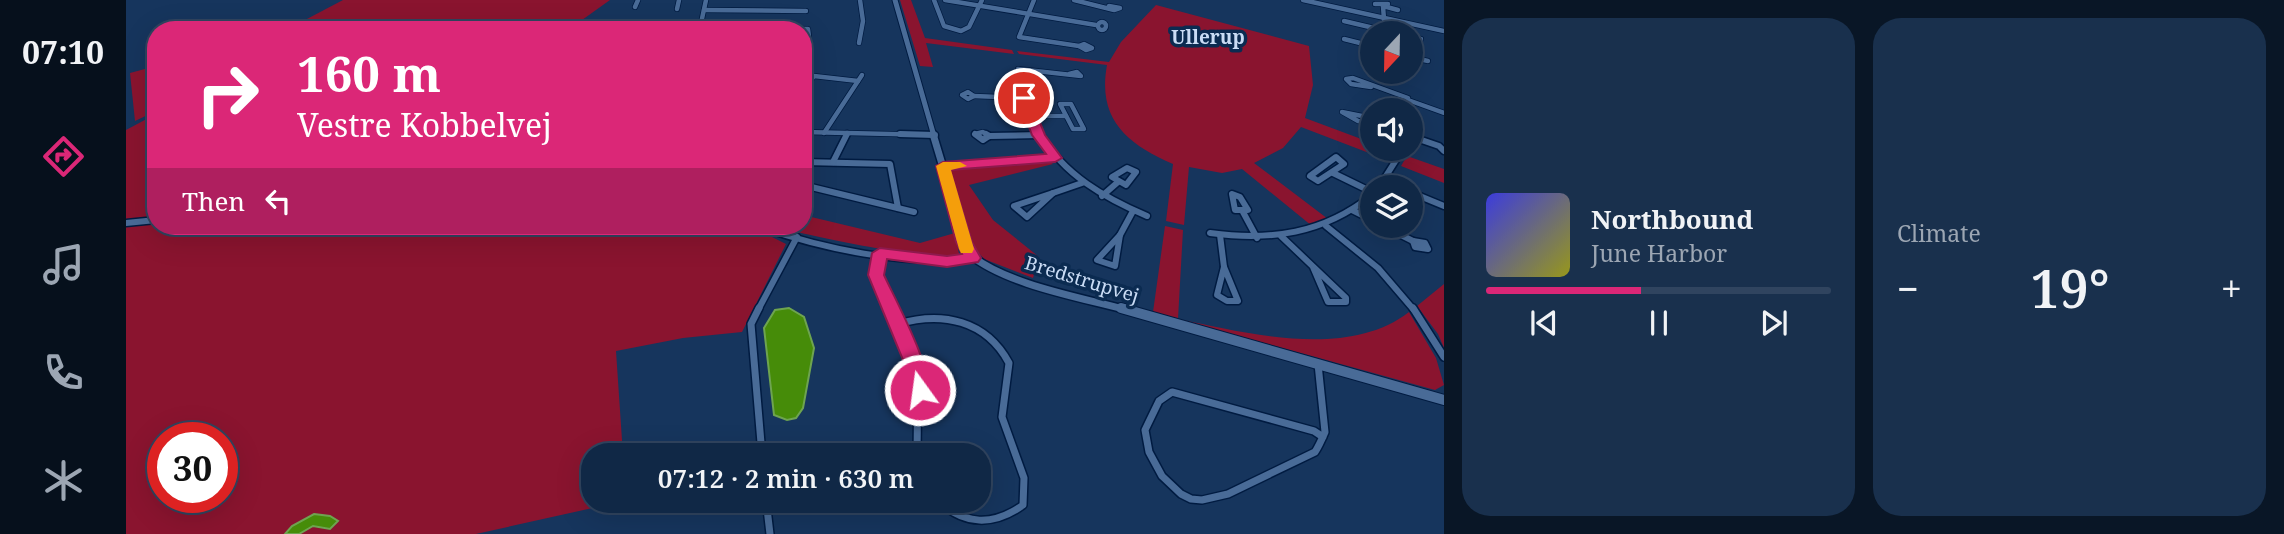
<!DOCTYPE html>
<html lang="en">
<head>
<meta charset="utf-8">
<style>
  body { margin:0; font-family:"Noto Serif",serif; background:#19304d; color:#f1f3f6; height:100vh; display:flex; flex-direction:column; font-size:26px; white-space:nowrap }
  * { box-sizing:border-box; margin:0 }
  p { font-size:23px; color:#9ca6b3 }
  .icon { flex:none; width:38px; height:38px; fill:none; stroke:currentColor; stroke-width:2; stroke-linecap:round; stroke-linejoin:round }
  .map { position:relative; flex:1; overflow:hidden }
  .drawer { display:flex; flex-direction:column; gap:18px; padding:18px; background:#091626; width:840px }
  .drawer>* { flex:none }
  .top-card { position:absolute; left:21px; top:21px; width:665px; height:214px; border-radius:28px; box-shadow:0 7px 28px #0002,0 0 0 2px #30445f; background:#db2777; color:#fff; overflow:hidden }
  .needle { width:46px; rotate:202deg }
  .fabs { position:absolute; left:1234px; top:21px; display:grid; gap:14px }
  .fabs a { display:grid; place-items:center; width:63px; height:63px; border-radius:50%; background:#102846; box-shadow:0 7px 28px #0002,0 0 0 2px #30445f; font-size:35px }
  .speed { position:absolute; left:21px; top:422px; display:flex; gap:14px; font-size:35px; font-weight:700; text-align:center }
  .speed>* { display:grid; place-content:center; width:91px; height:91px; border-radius:50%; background:#102846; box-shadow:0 7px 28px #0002,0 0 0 2px #30445f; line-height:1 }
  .speed .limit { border:10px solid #d22; background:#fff; color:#111 }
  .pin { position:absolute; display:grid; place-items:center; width:60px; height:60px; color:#fff; margin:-30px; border:4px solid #fff; border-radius:50%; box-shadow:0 2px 7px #0007 }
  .me { position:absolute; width:77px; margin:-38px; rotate:346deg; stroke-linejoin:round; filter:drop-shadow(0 0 5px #0008) }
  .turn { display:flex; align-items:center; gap:24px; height:147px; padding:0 35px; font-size:32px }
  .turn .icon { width:91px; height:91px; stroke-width:2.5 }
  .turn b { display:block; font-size:49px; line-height:60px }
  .then { display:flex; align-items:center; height:66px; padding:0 35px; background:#0003; gap:14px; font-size:26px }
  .big { font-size:52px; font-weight:600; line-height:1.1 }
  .drawer .tile { flex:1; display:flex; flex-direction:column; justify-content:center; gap:10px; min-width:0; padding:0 24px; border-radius:28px; background:#19304d }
  .song { display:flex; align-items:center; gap:21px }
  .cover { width:84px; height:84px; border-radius:10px; background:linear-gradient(135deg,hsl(240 70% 55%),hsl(60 70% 35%)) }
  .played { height:7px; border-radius:4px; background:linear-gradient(90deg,#db2777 45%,#30445f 45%) }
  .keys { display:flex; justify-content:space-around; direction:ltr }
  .heat { display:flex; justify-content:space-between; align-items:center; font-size:38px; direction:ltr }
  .drawer .tiles { flex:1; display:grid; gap:18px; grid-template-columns:repeat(2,1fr) }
  .trip { position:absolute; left:455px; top:443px; width:410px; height:70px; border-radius:28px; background:#102846; box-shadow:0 7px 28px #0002,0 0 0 2px #30445f; font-weight:600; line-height:70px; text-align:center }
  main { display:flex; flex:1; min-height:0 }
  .tab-bar { display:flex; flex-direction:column; width:126px; justify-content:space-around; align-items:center; background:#06101c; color:#9ca6b3 }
  .tab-bar .icon { width:49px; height:49px }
  .tab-bar .on { color:#db2777 }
  .tab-bar b { font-size:32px; color:#f1f3f6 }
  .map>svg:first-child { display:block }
  .green { fill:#8a142f; fill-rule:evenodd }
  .water { fill:#468c09; stroke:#6ea450; stroke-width:2 }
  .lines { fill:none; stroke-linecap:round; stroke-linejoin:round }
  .street-far2-casing { stroke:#001b41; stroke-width:6 }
  .street-far1-casing { stroke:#001b41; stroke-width:9 }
  .street-casing { stroke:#001b41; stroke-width:10 }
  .secondary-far2-casing { stroke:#001b41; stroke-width:7 }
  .secondary-far1-casing { stroke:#001b41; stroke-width:10 }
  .secondary-casing { stroke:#001b41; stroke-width:12 }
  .street-far2 { stroke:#496b97; stroke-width:4.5 }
  .street-far1 { stroke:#496b97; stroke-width:6 }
  .street { stroke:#496b97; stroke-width:7 }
  .secondary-far2 { stroke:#496b97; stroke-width:5 }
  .secondary-far1 { stroke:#496b97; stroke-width:7 }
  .secondary { stroke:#496b97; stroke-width:10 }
  .route { fill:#db2777; stroke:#8e194d; stroke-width:2 }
  .slow { fill:#f59e0b }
  .labels { text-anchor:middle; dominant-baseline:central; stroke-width:7; stroke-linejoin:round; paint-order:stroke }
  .far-quarter-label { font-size:19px; font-weight:bold; fill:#cadcf5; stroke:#0b2b51 }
  .street-label { font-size:19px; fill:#cadcf5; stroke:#0b2b51 }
</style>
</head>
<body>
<main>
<nav class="tab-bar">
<b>07:10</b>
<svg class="icon on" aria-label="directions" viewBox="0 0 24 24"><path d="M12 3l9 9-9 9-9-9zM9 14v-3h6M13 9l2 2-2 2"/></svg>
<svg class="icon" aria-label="music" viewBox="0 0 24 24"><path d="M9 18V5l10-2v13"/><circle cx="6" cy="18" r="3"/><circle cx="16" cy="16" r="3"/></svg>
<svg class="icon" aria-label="phone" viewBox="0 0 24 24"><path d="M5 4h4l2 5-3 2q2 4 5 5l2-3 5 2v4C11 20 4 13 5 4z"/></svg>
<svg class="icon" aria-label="climate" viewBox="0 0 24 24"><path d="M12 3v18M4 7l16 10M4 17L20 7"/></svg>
</nav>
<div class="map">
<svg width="1318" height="534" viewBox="0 0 1318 534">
  <rect width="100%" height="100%" fill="#16355d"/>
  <g class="green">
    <polygon points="217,0 484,0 442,30 160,30"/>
    <polygon points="774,0 785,0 799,38 886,50 888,54 800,43 807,67 794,66"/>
    <path d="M1030,5L1183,46L1187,85L1179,118L1246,143V149L1268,151L1264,161L1175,127L1157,148L1128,163L1202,219L1186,226L1116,169L1096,173L1063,167L1058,225L1040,221L1047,164C1001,144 971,119 981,65L893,54L891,51L983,62L995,42Z"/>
    <polygon points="30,66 30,75 24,79 30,80 30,111 9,121 4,73"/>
    <path d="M30,114V226H624L660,244L616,332L557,338L490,351L497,455H467V500L498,501L350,534H0V130ZM37,438H96V497H37Z"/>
    <polygon points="1281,156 1318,169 1318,183 1275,166"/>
    <polygon points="924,162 927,164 843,185 867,220 913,257 907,278 858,259 852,252 845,241 824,169"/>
    <path d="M677,215L794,243L829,233L833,254C812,264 675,234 647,226H677Z"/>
    <path d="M1039,226L1057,230L1052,319C1121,333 1221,360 1283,312L1310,358L1318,385L1309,390L1051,319L1027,312Z"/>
    <polygon points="1318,284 1318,348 1312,334 1291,306"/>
  </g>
  <g class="water">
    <polygon points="663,308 678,317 688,348 677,408 670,418 661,420 648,415 638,328 649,310"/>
    <polygon points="188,514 204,516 212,521 204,529 187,526 173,534 159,534 166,526"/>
  </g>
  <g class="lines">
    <g class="street-far2-casing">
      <g id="street-far2">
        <polyline points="580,0 574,28 682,29 683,37"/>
        <polyline points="808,0 818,26 835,31 843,27 856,0"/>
        <polyline points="819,0 970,25"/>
        <polyline points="908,0 893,37 953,46"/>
        <polyline points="948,0 988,10 994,8 983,6"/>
        <polyline points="1177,0 1318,31"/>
        <polyline points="1249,4 1262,4"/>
        <polyline points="509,7 512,0"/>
        <polyline points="551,9 553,0"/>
        <polyline points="578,10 680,11"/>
        <polyline points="1218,21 1269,33"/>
        <circle cx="976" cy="26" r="4"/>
        <polyline points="476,30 574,28"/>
        <polyline points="1259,33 1257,6 1272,10"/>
        <polyline points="1284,37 1295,39"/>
        <polyline points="1218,39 1246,46"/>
        <polyline points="733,43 737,21 734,0"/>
        <polygon points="958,44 966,48 960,50 953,46"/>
        <polyline points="1284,57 1302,61"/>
        <polyline points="1245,87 1225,84 1220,79 1227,78 1282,98"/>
        <polyline points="677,90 688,76 732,81"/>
        <polygon points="842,92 848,96 842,99 836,95"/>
        <polyline points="848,96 898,98"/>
        <polyline points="1282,100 1318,113"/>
        <polygon points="934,104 945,104 958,129 947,129"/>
        <polyline points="904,116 940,116"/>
        <polyline points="1241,121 1236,116 1216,112 1232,121 1246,123"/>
        <polyline points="677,132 809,135"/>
        <polyline points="698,133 736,75"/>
        <polyline points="720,136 722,133"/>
        <polyline points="852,136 849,134 857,132 863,136"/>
        <polyline points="865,136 913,135"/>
        <polyline points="915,136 898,96 892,69 955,76 951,72 943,74"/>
      </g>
    </g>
    <g class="street-far1-casing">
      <g id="street-far1">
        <polyline points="774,134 809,135"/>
        <polyline points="849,134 857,140 863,136"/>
        <polyline points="860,134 863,136"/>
        <path d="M914,134C938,175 979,198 1021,216"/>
        <polyline points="863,136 913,135"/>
        <polyline points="1284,136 1313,146 1318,151"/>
        <polygon points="1210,157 1218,164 1192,181 1184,176"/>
        <polyline points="677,162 764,164 772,208"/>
        <polyline points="707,162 721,134"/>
        <polyline points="816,166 929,158"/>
        <polygon points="1001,168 1010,172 1000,185 986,177"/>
        <polyline points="1207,173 1246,192"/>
        <polyline points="1258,181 1273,187"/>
        <polyline points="677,185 788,212"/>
        <polyline points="1253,187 1277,149"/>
        <polyline points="1284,192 1318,206"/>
        <polygon points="927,193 901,217 888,206"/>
        <polyline points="927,193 956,183"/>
        <polygon points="1106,194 1114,197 1122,210 1109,210"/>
        <polyline points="976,196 992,182"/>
        <polyline points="1226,210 1246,220"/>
        <polyline points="1117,212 1131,238"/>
        <polyline points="0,223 30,220"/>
        <path d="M632,226C697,249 778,266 847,258"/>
        <polyline points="1200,226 1252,268 1288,310"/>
        <polyline points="1257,226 1287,241"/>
        <path d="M1084,233C1145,241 1197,234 1246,195"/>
        <polygon points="994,235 989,266 971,260"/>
        <polyline points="994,235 1007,211"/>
        <polyline points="1094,235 1098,267"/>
        <polyline points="1155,236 1220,298 1220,302 1202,302 1187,267"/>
        <polygon points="1287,241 1299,243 1302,249 1289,247"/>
        <polyline points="754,253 750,275 765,310"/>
        <polygon points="1098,267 1112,301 1101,301 1091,295"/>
        <polyline points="632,310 671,237"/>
      </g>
    </g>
    <g class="street-casing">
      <g id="street">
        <polyline points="633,308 625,324 636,455"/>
        <polyline points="764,308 792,372 791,455"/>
        <polyline points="1287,308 1318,357"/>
        <path d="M772,324C816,311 860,320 883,363L876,417L898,478L897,505C868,526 838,526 812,500"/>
        <path d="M1192,364L1199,432C1196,439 1193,446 1189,452L1102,494L1076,500L1065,499L1055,494L1036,476L1023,452L1019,430L1033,401L1046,392L1188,431L1197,437"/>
        <polyline points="640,500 644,534"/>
      </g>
    </g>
    <g class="secondary-far2-casing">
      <polyline id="secondary-far2" points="769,0 808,136"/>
    </g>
    <g class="secondary-far1-casing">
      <path id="secondary-far1" d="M807,134L843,254C881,285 953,297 1001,310"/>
    </g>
    <g class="secondary-casing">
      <polyline id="secondary" points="995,308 1318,400"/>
    </g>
    <use href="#street-far2" class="street-far2"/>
    <use href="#street-far1" class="street-far1"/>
    <use href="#street" class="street"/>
    <use href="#secondary-far2" class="secondary-far2"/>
    <use href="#secondary-far1" class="secondary-far1"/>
    <use href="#secondary" class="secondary"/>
  </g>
  <path class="route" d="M893,96L904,98L919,135L936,158L929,162L824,170L846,242L855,258L852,262L821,267L761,259L758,275C768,297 811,376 801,396H787L782,372L742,275L746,253L754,248L821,256L836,254L830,242L810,166L817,162L920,154L906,135L892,98Z"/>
  <polygon class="slow" points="817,162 834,162 841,166 825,170 848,249 846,253 835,253 833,249 810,166"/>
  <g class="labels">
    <g class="far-quarter-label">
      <text x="1082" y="37">Ullerup</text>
    </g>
    <g class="street-label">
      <text transform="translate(956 279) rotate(17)">Bredstrupvej</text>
    </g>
  </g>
</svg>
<div class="fabs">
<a><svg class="needle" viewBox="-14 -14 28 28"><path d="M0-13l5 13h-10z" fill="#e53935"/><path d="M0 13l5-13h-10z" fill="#9ca6b3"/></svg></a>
<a><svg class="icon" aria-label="sound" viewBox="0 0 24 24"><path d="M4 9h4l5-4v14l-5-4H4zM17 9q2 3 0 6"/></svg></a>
<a><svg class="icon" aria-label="layers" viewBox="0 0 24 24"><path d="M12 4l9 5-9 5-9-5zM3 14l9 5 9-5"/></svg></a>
</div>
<div class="speed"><div class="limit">30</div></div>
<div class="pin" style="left:898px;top:98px;background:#d93025"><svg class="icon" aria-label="arrive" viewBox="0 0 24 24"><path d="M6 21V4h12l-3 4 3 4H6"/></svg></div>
<svg class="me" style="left:794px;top:390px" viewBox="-20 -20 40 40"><circle r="17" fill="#db2777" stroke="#fff" stroke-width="3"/><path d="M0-11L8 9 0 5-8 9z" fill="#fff"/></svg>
<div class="trip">07:12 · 2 min · 630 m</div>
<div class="top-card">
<div class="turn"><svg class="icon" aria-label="right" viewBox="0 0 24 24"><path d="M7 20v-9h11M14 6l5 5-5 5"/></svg><div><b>160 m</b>Vestre Kobbelvej</div></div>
<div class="then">Then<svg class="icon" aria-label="left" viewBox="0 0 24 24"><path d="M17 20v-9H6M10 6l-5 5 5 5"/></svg></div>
</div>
</div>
<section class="drawer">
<div class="tiles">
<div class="tile">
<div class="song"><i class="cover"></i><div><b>Northbound</b><p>June Harbor</p></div></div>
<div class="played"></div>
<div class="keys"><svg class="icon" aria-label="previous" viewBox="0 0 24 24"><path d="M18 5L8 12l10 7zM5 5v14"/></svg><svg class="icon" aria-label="pause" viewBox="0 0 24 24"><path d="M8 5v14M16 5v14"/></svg><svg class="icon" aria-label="next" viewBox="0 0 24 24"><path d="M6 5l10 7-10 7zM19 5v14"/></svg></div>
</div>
<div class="tile"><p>Climate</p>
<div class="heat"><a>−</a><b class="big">19°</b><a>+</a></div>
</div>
</div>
</section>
</main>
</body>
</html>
